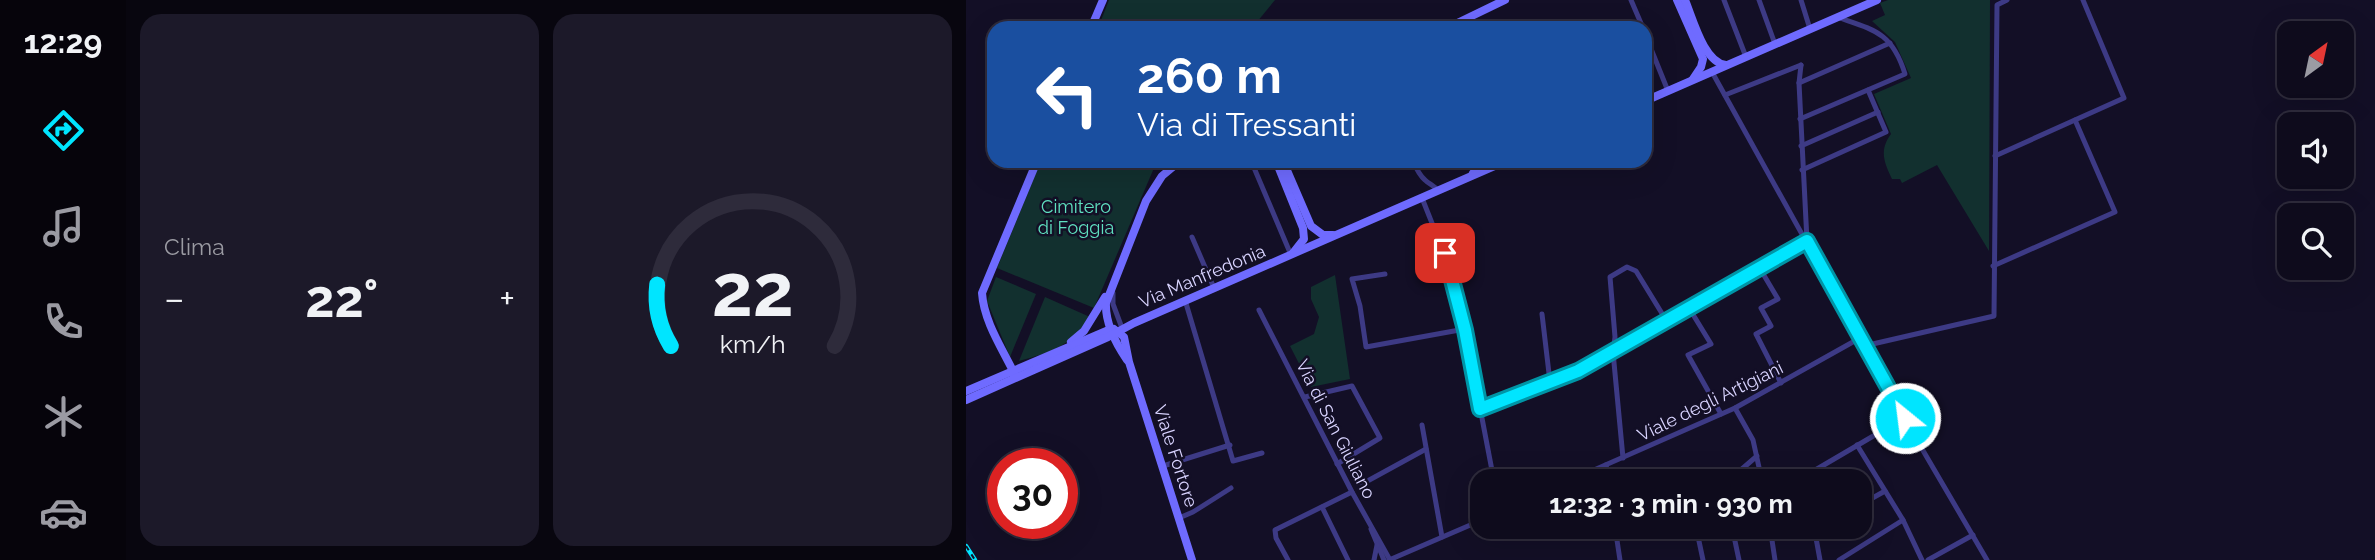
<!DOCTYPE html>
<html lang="it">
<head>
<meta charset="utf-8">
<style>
  body { margin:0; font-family:Raleway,sans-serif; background:#1c1929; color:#f1f3f6; height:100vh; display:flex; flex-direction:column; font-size:26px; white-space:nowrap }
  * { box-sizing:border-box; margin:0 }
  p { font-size:23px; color:#9b9ba3 }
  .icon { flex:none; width:38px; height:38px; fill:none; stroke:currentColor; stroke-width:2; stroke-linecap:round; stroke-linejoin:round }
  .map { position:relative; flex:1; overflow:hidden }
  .side { display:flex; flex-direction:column; gap:14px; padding:14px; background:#08060f; width:840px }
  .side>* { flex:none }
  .top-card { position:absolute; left:21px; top:21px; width:665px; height:147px; border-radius:21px; box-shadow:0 7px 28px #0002,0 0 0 2px #2e2b3b; background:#1a4fa0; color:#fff; overflow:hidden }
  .needle { width:46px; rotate:33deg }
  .tools { position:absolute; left:1311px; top:21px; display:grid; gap:14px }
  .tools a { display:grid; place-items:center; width:77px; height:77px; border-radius:14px; background:#0e0b1c; box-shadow:0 7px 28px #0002,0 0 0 2px #2e2b3b; font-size:35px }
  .speed { position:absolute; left:21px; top:448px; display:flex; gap:14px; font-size:35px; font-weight:700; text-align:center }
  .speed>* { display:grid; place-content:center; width:91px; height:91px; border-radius:50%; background:#0e0b1c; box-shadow:0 7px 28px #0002,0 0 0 2px #2e2b3b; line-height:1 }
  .speed .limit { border:10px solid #d22; background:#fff; color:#111 }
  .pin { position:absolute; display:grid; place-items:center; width:60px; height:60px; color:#fff; margin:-30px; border-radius:14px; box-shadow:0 4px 10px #0006 }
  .me { position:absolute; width:77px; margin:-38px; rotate:331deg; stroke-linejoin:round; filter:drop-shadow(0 0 5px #0008) }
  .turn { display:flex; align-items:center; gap:24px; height:147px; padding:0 35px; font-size:32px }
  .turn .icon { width:91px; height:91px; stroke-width:2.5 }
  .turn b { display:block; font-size:49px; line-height:60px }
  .big { font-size:52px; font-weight:700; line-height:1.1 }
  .side .card { flex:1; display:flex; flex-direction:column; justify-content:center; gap:10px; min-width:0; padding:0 24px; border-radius:21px; background:#1c1929 }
  .side .dial { align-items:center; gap:0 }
  .dial svg { height:182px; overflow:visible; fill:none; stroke:#2e2b3b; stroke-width:7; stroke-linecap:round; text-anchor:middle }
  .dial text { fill:#f1f3f6; stroke:none }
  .heat { display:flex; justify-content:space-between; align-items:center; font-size:38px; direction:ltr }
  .side .tiles { flex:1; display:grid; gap:14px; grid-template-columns:repeat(2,1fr) }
  .trip { position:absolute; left:504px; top:469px; width:402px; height:70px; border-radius:21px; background:#0e0b1c; box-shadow:0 7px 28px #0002,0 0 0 2px #2e2b3b; font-weight:700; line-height:70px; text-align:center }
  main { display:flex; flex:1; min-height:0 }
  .tabs { display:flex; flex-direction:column; width:126px; justify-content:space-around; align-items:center; background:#06040b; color:#9b9ba3 }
  .tabs .icon { width:49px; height:49px }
  .tabs .current { color:#00e5ff }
  .tabs b { font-size:32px; color:#f1f3f6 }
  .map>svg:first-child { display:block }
  .green { fill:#12302f }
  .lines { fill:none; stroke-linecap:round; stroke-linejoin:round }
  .street { stroke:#3d3a85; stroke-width:5 }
  .secondary { stroke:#6f6bff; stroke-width:8 }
  .rail-casing { stroke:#00e5ff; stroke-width:4.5 }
  .rail { stroke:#130f26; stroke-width:2; stroke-dasharray:5; stroke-linecap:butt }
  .route-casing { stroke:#0095a6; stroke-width:18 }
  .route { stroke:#00e5ff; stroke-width:12 }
  .labels { text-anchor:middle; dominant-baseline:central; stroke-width:5; stroke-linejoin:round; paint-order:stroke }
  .park-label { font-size:18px; fill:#5fe0c0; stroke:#130f26 }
  .street-label { font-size:18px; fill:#d9d4ff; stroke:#130f26 }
</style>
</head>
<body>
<main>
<nav class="tabs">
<b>12:29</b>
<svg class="icon current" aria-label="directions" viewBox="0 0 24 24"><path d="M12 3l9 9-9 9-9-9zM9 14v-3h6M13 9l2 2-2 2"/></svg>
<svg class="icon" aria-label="music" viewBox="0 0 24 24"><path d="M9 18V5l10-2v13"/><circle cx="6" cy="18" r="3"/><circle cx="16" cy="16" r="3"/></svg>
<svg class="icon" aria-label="phone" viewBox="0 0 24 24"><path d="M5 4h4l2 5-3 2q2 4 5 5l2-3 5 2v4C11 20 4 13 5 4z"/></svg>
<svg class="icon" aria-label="climate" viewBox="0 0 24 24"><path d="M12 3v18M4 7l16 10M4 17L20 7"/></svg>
<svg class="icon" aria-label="car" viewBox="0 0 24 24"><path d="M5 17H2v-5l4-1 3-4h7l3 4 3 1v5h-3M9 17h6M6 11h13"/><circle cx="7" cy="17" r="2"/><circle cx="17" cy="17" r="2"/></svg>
</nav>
<section class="side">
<div class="tiles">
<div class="card"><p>Clima</p>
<div class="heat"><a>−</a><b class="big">22°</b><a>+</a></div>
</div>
<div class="card dial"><svg viewBox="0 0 100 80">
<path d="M14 69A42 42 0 1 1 86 69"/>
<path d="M14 69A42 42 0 0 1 8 42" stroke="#00e5ff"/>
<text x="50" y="56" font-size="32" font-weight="700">22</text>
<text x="50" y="72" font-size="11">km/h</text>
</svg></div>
</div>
</section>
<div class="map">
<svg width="1409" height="560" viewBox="0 0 1409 560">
  <rect width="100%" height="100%" fill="#130f26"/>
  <g class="green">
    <polygon points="143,0 309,0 286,28 132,28"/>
    <path d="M922,0H1024L1023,251L971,165L936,183L934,179H926C918,162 913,150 925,134L908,94L945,78L929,42L906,21L919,15L914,3Z"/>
    <polygon points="75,161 191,161 128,308 31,268"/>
    <polygon points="369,275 384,379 345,387 324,346 348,334 353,317 345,299 345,287"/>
    <polygon points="30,277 70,294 44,357 21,301"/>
    <path d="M79,297L124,317C105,346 86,352 53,361Z"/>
  </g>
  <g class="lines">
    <g class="street">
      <polyline points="665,0 677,28"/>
      <polyline points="758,0 780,57"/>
      <polyline points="793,0 809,44"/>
      <polyline points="835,0 844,29"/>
      <polyline points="679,34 702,91"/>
      <polyline points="746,72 938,418 1021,560"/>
      <polyline points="833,83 924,43"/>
      <polyline points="759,95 835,65"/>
      <path d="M834,119L939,74C926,32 908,30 871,17"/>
      <polyline points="835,146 912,112"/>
      <polyline points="1029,156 1158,98 1117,0"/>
      <path d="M447,161C450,168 453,175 459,180C464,185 468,185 472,191"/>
      <polyline points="286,163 325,255"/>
      <polyline points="836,170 920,132 902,90"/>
      <polyline points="456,198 485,271 499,329 528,481"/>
      <polyline points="226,237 248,288"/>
      <polyline points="1027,266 1149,212 1109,120"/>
      <polyline points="793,267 812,299 795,308 805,326 790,334 815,383"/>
      <polyline points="419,274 386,279 394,306 400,347 499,329"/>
      <polyline points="147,293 147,304 156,328"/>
      <polyline points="219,300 267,461 296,453"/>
      <polyline points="723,308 745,344 722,355 755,414"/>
      <polyline points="293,310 386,492 424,560"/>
      <polyline points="576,314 584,382"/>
      <polyline points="898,346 1028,316 1031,5 1041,0"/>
      <polyline points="339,397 386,386 414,438 371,464"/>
      <polyline points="769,408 787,440 796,481"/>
      <polyline points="514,409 612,371 841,241 833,83 835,65"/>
      <polyline points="456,425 476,537"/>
      <polyline points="891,445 937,520 956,560"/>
      <polyline points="657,458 647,352 649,337 644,277 661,267 670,271 700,320"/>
      <polyline points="640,465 643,481"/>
      <polyline points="197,466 264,445"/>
      <polyline points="603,481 769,408 894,338"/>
      <polyline points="762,481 791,456"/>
      <polyline points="841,481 851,469 938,418"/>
      <polyline points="396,484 460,449"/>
      <polyline points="894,505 919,491"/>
      <polyline points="356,507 382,560"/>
      <polyline points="213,518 227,512 265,488"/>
      <polyline points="649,527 654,560"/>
      <polyline points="730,527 737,560"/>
      <polyline points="766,527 773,560"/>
      <polyline points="804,527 809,560"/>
      <polyline points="848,527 854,560"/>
      <polyline points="405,529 418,560"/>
      <polyline points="849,533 859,527"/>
      <polyline points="322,560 310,538 309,530 386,492"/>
      <polyline points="408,560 411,545"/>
      <polyline points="423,560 516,520"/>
      <polyline points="873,560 937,520"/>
      <polyline points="962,560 1007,535"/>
    </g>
    <g class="secondary">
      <polyline points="711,0 737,59 735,67 727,79"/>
      <path d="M719,0C727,19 738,63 760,65"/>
      <polyline points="125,28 137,0"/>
      <polyline points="481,28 539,0"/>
      <polyline points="679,101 911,0"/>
      <polyline points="310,161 337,228 338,239 327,253"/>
      <polyline points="317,161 345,226 357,235 367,235"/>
      <polyline points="507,173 515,165 515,161"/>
      <polyline points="148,329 158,337 163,362 226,560"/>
      <polyline points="105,342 118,331 139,297"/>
      <path d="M161,360C150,344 139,323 140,303L180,201L196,176L214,161"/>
      <path d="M50,377C38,351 18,323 16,293L71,161"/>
      <polyline points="0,391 145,329"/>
      <polyline points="0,400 142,337 168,323 540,161"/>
    </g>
    <g class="rail-casing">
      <polyline id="rail" points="0,546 9,560"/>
    </g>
    <use href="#rail" class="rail"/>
  </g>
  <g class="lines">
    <g class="route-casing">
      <polyline id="route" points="479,253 499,330 514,409 612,371 841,241 939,418"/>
    </g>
    <use href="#route" class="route"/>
  </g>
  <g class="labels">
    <g class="park-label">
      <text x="110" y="206">Cimitero<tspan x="110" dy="21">di Foggia</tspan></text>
    </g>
    <g class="street-label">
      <text transform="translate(236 276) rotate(-23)">Via Manfredonia</text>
      <text transform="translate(744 401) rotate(-26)">Viale degli Artigiani</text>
      <text transform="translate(370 429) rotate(63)">Via di San Giuliano</text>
      <text transform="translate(210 456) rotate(72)">Viale Fortore</text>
    </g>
  </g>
</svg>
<div class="tools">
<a><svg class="needle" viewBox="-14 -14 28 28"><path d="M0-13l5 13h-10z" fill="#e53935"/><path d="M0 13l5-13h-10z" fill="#9b9ba3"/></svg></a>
<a><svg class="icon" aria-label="sound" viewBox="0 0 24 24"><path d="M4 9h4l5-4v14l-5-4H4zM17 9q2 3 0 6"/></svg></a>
<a><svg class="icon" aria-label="search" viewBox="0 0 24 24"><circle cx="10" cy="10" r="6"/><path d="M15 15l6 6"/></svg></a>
</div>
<div class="speed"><div class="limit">30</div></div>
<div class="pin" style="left:479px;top:253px;background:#d93025"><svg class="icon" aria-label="arrive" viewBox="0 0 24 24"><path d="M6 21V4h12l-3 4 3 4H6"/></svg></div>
<svg class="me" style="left:939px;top:418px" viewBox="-20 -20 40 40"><circle r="17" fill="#00e5ff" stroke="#fff" stroke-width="3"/><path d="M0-11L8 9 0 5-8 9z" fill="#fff"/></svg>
<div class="trip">12:32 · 3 min · 930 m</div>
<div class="top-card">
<div class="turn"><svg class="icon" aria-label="left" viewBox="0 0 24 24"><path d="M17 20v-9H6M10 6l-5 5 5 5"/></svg><div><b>260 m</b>Via di Tressanti</div></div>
</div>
</div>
</main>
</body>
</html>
